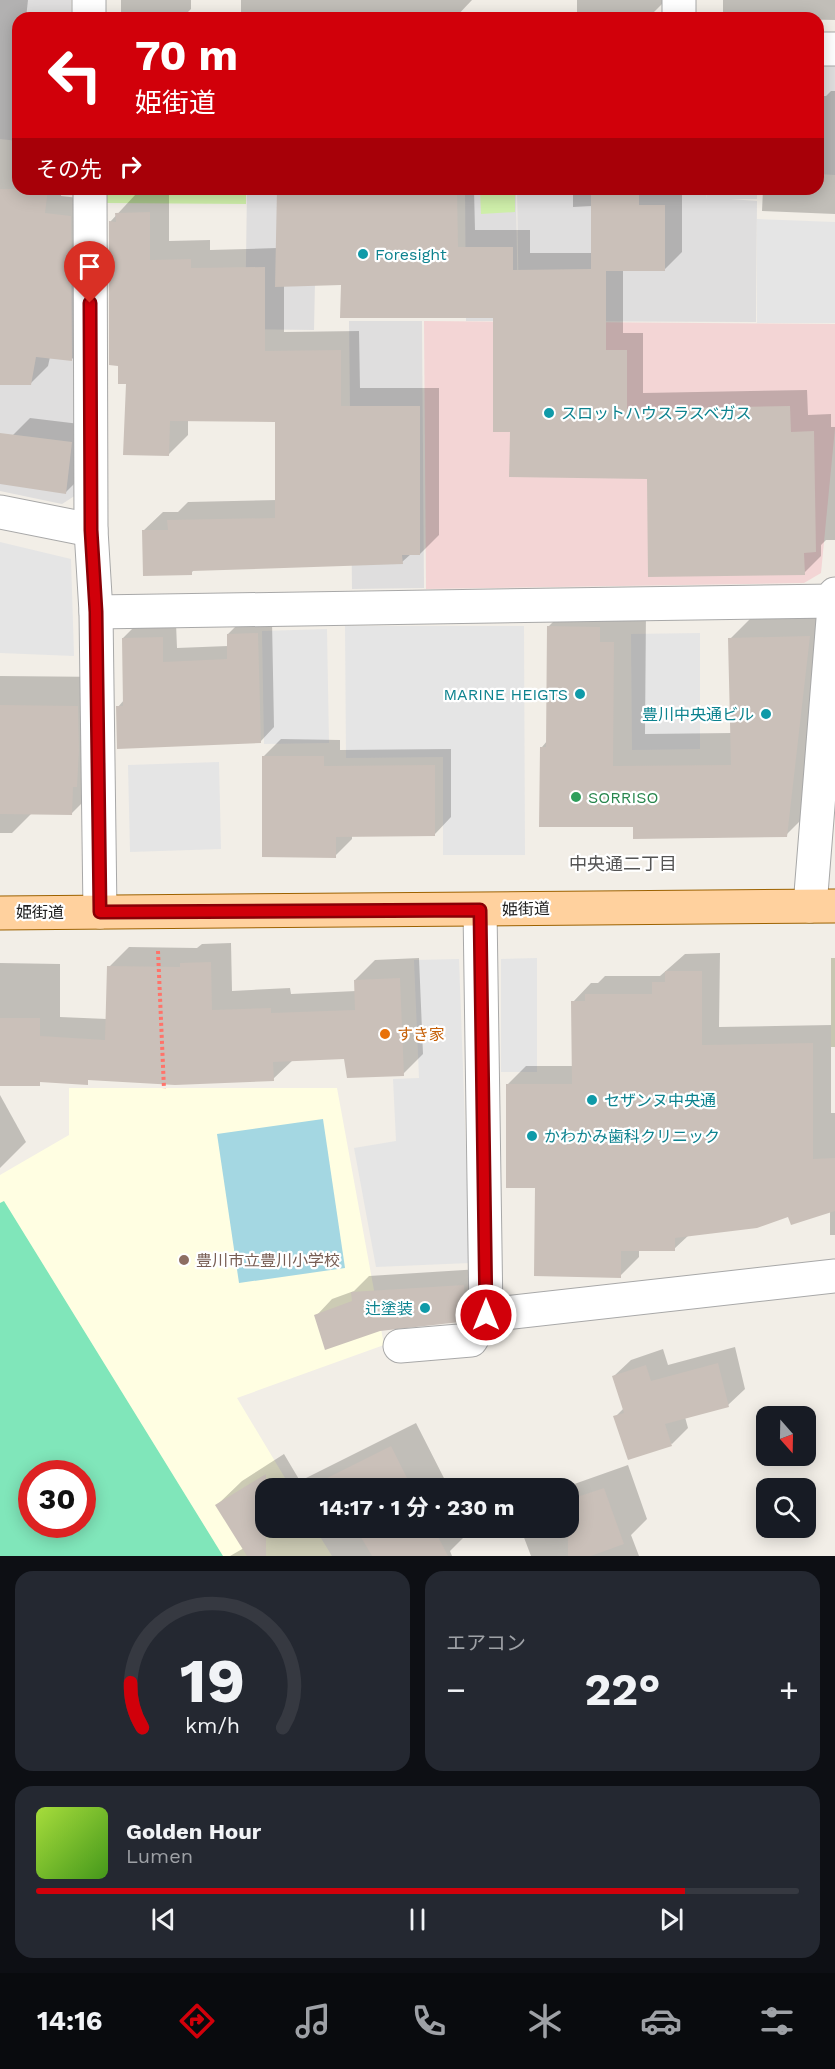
<!DOCTYPE html>
<html lang="ja">
<head>
<meta charset="utf-8">
<style>
  body { margin:0; font-family:"Work Sans","Noto Sans JP",sans-serif; background:#242831; color:#f1f3f6; height:100vh; display:flex; flex-direction:column; font-size:22px; white-space:nowrap }
  * { box-sizing:border-box; margin:0 }
  p { font-size:20px; color:#9ea1a6 }
  .icon { flex:none; width:33px; height:33px; fill:none; stroke:currentColor; stroke-width:2; stroke-linecap:round; stroke-linejoin:round }
  .map { position:relative; height:1556px; overflow:hidden }
  .drawer { display:flex; flex-direction:column; gap:15px; padding:15px; background:#0d0f14; flex:1 }
  .drawer>* { flex:none }
  .guide { position:absolute; left:12px; top:12px; width:812px; height:183px; border-radius:18px; box-shadow:0 3px 15px #0003; background:#d1000a; color:#fff; overflow:hidden }
  .needle { width:39px; rotate:160deg }
  .buttons { position:absolute; left:756px; top:1406px; display:grid; gap:12px }
  .buttons a { display:grid; place-items:center; width:60px; height:60px; border-radius:12px; background:#171b24; box-shadow:0 3px 15px #0003; font-size:30px }
  .speed { position:absolute; left:18px; top:1460px; display:flex; gap:12px; font-size:30px; font-weight:700; text-align:center }
  .speed>* { display:grid; place-content:center; width:78px; height:78px; border-radius:50%; background:#171b24; box-shadow:0 3px 15px #0003; line-height:1 }
  .speed .limit { border:9px solid #d22; background:#fff; color:#111 }
  .pin { position:absolute; display:grid; place-items:center; width:51px; height:51px; color:#fff; margin:-62px -26px; border-radius:50% 50% 50% 0; rotate:-45deg; box-shadow:0 0 6px #0007 }
  .pin .icon { rotate:45deg }
  .me { position:absolute; width:66px; margin:-33px; rotate:0deg; stroke-linejoin:round; filter:drop-shadow(0 0 4px #0008) }
  .turn { display:flex; align-items:center; gap:21px; height:126px; padding:0 24px; font-size:27px }
  .turn .icon { width:78px; height:78px; stroke-width:2.5 }
  .turn b { display:block; font-size:42px; line-height:51px }
  .then { display:flex; align-items:center; height:57px; padding:0 24px; background:#0003; gap:12px; font-size:22px }
  .big { font-size:45px; font-weight:700; line-height:1.1 }
  .drawer .tile { flex:1; display:flex; flex-direction:column; justify-content:center; gap:9px; min-width:0; padding:0 21px; border-radius:18px; background:#242831 }
  .drawer .dial { align-items:center; gap:0 }
  .dial svg { height:156px; overflow:visible; fill:none; stroke:#363941; stroke-width:7; stroke-linecap:round; text-anchor:middle }
  .dial text { fill:#f1f3f6; stroke:none }
  .song { display:flex; align-items:center; gap:18px }
  .cover { width:72px; height:72px; border-radius:9px; background:linear-gradient(135deg,hsl(80 70% 55%),hsl(100 70% 35%)) }
  .played { height:6px; border-radius:3px; background:linear-gradient(90deg,#d1000a 85%,#363941 85%) }
  .keys { display:flex; justify-content:space-around; direction:ltr }
  .heat { display:flex; justify-content:space-between; align-items:center; font-size:33px; direction:ltr }
  .drawer .tiles { flex:1; display:grid; gap:15px; grid-template-columns:1fr 1fr }
  .tile:last-child { grid-column:span 2 }
  .trip { position:absolute; left:255px; top:1478px; width:324px; height:60px; border-radius:18px; background:#171b24; box-shadow:0 3px 15px #0003; font-weight:700; line-height:60px; text-align:center }
  .menu { display:flex; height:96px; justify-content:space-around; align-items:center; background:#090b0e; color:#9ea1a6 }
  .menu .icon { width:42px; height:42px }
  .menu .current { color:#d1000a }
  .menu b { font-size:27px; color:#f1f3f6 }
  .map>svg:first-child { display:block }
  .residential { fill:#dfdede }
  .commercial { fill:#f3d5d5 }
  .education { fill:#fffee2; fill-rule:evenodd }
  .construction { fill:#c7c6b1 }
  .grass { fill:#cfefaa }
  .pitch { fill:#80e6ba; fill-rule:evenodd }
  .parking { fill:#e5e5e5 }
  .water { fill:#a4d7e2 }
  .shadow { fill:#0003 }
  .building { fill:#cac0b9 }
  .lines { fill:none; stroke-linecap:round; stroke-linejoin:round }
  .minor-casing { stroke:#a8a8a8; stroke-width:35 }
  .major-casing { stroke:#9d6200; stroke-width:35 }
  .path { stroke:#ff736a; stroke-width:4; stroke-dasharray:3 3; stroke-linecap:butt }
  .minor { stroke:#fff; stroke-width:33 }
  .major { stroke:#ffd19e; stroke-width:33 }
  .route-casing { stroke:#880006; stroke-width:15 }
  .route { stroke:#d1000a; stroke-width:10 }
  .culture-dot { fill:#0f9aa8; stroke:#fff; stroke-width:2 }
  .leisure-dot { fill:#2e9e5b; stroke:#fff; stroke-width:2 }
  .food-dot { fill:#e8710a; stroke:#fff; stroke-width:2 }
  .education-dot { fill:#8d6e63; stroke:#fff; stroke-width:2 }
  .labels { text-anchor:middle; dominant-baseline:central; stroke-width:4.5; stroke-linejoin:round; paint-order:stroke }
  .culture-label { font-size:16px; fill:#0d838f; stroke:#fff; text-anchor:start }
  .leisure-label { font-size:16px; fill:#27864d; stroke:#fff; text-anchor:start }
  .street-label { font-size:16px; fill:#212121; stroke:#fff }
  .food-label { font-size:16px; fill:#c56008; stroke:#fff; text-anchor:start }
  .education-label { font-size:16px; fill:#785e54; stroke:#fff; text-anchor:start }
  .neighbourhood-label { font-size:18px; fill:#545454; stroke:#fff }
</style>
</head>
<body>
<div class="map">
<svg width="835" height="1556" viewBox="0 0 835 1556">
  <rect width="100%" height="100%" fill="#f2eee7"/>
  <g class="residential">
    <polygon points="0,0 71,0 71,18 18,18 18,141 0,139"/>
    <polygon points="818,65 835,66 835,175 818,174"/>
    <polygon points="247,189 317,189 314,330 245,329"/>
    <polygon points="465,189 516,189 518,321 466,321"/>
    <polygon points="517,189 706,189 706,199 707,189 757,189 757,199 730,199 757,201 756,322 519,321"/>
    <polygon points="0,264 76,274 76,495 62,504 0,491"/>
    <polygon points="349,321 422,321 424,588 352,589"/>
  </g>
  <polygon class="commercial" points="424,321 835,324 835,428 821,573 804,583 426,589"/>
  <path class="education" d="M69,1088H337L384,1345L237,1398L291,1488H266V1527H314L332,1556H0V1175L69,1135ZM32,1473H82V1524H32Z"/>
  <rect class="construction" x="831" y="958" width="4" height="89"/>
  <g class="grass">
    <polygon points="106,189 246,189 246,204 106,203"/>
    <polygon points="480,189 515,189 515,212 481,214"/>
  </g>
  <path class="pitch" d="M4,1201L223,1556H0V1203ZM32,1473H82V1524H32Z"/>
  <g class="parking">
    <polygon points="757,219 835,222 835,323 757,323"/>
    <polygon points="0,542 71,559 74,656 0,653"/>
    <polygon points="345,626 524,626 525,855 443,855 443,757 346,758"/>
    <polygon points="327,629 329,743 264,744 262,631"/>
    <polygon points="700,633 700,749 632,750 631,634"/>
    <polygon points="219,762 221,849 130,852 128,765"/>
    <polygon points="537,958 537,1072 501,1072 501,959"/>
    <polygon points="459,959 470,1263 376,1267 354,1148 396,1141 393,1079 419,1078 414,960"/>
  </g>
  <polygon class="water" points="323,1119 345,1268 239,1283 217,1134"/>
  <g class="shadow">
    <polygon points="0,0 28,0 26,18 18,18 18,100 14,136 18,137 18,189 62,189 61,196 88,199 89,342 71,360 50,357 48,366 31,383 0,383"/>
    <polygon points="121,0 191,0 191,9 182,18 121,18"/>
    <polygon points="241,0 472,0 455,18 241,18"/>
    <polygon points="577,0 664,0 664,2 648,18 577,18"/>
    <polygon points="723,0 835,0 835,20 723,18"/>
    <polygon points="831,91 835,91 835,214 762,211 763,189 818,189 818,96 826,96"/>
    <polygon points="278,189 474,189 475,230 530,230 530,253 592,253 592,206 573,207 573,189 682,189 682,252 665,269 623,270 623,333 643,333 643,393 807,390 808,415 831,414 831,427 835,427 835,540 826,540 821,545 821,556 804,573 648,478 511,431 495,317 342,284 284,285 284,332 359,331 360,388 439,388 439,535 420,554 411,554 402,562 195,569 191,573 143,531 163,512 178,512 188,502 277,500 277,421 188,420 188,435 168,455 128,383 110,222 136,194 169,193 169,241 210,240 210,250 277,248"/>
    <polygon points="30,418 88,425 83,475 66,492 13,435"/>
    <polygon points="581,594 646,609 645,734 732,733 730,639 763,606 835,603 819,802 786,835 634,825 542,747 547,741 548,627"/>
    <polygon points="242,620 272,620 274,727 260,742 118,707 124,700 123,638 137,624 176,623 177,648 228,646 228,634"/>
    <polygon points="0,676 108,677 102,783 72,813 32,813 12,833 0,833"/>
    <polygon points="281,739 340,740 340,750 451,749 451,817 435,834 352,835 352,839 335,856 264,756"/>
    <polygon points="231,943 232,991 290,988 291,994 356,991 355,980 375,960 419,958 423,1054 403,1074 345,1057 293,1060 273,1079 0,1079 0,963 60,964 60,1017 107,1019 109,967 129,947 197,948 202,944"/>
    <polygon points="720,953 719,1027 831,1025 831,1113 835,1113 835,1235 830,1235 830,1211 789,1215 689,1235 674,1249 639,1250 639,1257 620,1276 536,1186 508,1084 526,1066 574,1066 573,1002 591,983 598,983 605,976 660,976 685,954"/>
    <polygon points="0,1095 26,1142 0,1168"/>
    <polygon points="480,1269 476,1304 459,1321 316,1316 332,1299 354,1291 369,1276"/>
    <polygon points="735,1347 745,1389 728,1405 685,1417 688,1428 672,1444 615,1417 624,1408 614,1376 631,1360 663,1349 668,1365"/>
    <polygon points="416,1423 449,1488 266,1488 266,1527 470,1527 471,1530 450,1551 452,1556 230,1556 244,1548 217,1505 242,1481 284,1454 300,1481"/>
    <polygon points="628,1465 647,1519 631,1535 639,1556 531,1556 520,1527 568,1527 568,1488 563,1488"/>
  </g>
  <g class="building">
    <polygon points="0,189 48,189 45,213 71,216 72,361 36,357 31,385 0,385"/>
    <polygon points="277,189 457,189 458,247 513,247 513,270 591,269 591,189 639,189 639,205 665,205 665,271 606,271 606,350 627,350 627,409 790,406 791,432 814,431 816,552 804,553 805,575 648,577 647,479 509,477 510,432 493,432 493,318 340,318 341,285 275,287"/>
    <polygon points="150,212 150,260 191,259 191,268 265,267 265,351 341,350 341,406 420,406 420,555 402,555 403,564 192,571 192,575 143,576 142,530 168,530 167,520 275,518 275,422 170,421 169,456 123,455 126,384 118,384 118,366 109,365 109,221 116,222 115,213"/>
    <polygon points="0,433 72,442 66,494 0,484"/>
    <polygon points="547,626 600,627 600,642 614,642 613,766 731,765 728,638 810,636 787,837 633,839 633,827 539,827 540,747 546,747"/>
    <polygon points="258,633 261,743 117,749 116,706 123,706 122,638 163,637 163,662 227,659 227,634"/>
    <polygon points="0,705 78,706 79,750 77,787 73,787 72,815 0,814"/>
    <polygon points="262,756 324,756 324,766 435,765 435,836 336,837 336,858 262,857"/>
    <polygon points="211,962 212,1010 271,1008 271,1013 355,1010 354,980 400,978 404,1076 347,1078 344,1059 273,1062 274,1081 175,1085 88,1080 88,1085 40,1082 40,1086 0,1086 0,1018 40,1018 40,1036 105,1040 107,966 180,967 180,963"/>
    <polygon points="665,971 702,971 702,1045 813,1043 813,1159 835,1158 835,1211 791,1225 788,1217 757,1228 675,1238 675,1251 621,1251 621,1278 534,1276 535,1188 506,1188 506,1084 572,1084 571,1001 585,1001 585,994 652,994 652,982 665,982"/>
    <polygon points="464,1285 465,1313 460,1322 380,1331 325,1350 314,1315 352,1301 351,1292"/>
    <polygon points="718,1363 729,1407 665,1424 672,1446 628,1460 613,1416 624,1413 612,1376 646,1365 651,1381"/>
    <polygon points="391,1446 412,1488 332,1488 327,1478"/>
    <polygon points="266,1474 266,1556 247,1556 215,1505"/>
    <polygon points="604,1488 624,1544 591,1556 568,1556 568,1500"/>
    <polygon points="355,1527 433,1527 448,1556 372,1556"/>
  </g>
  <g class="lines">
    <g class="minor-casing">
      <g id="minor">
        <polyline points="89,0 89,18"/>
        <polyline points="679,18 679,0"/>
        <polyline points="818,49 835,49"/>
        <polyline points="90,189 91,530 96,612 100,912"/>
        <polyline points="0,512 91,530"/>
        <polyline points="96,612 835,601"/>
        <polyline points="810,906 835,594"/>
        <polyline points="486,1315 835,1276"/>
        <polyline points="400,1346 471,1340 486,1315 480,910"/>
      </g>
    </g>
    <g class="major-casing">
      <polyline id="major" points="0,913 835,906"/>
    </g>
    <polyline class="path" points="158,951 164,1089"/>
    <use href="#minor" class="minor"/>
    <use href="#major" class="major"/>
  </g>
  <g class="lines">
    <g class="route-casing">
      <polyline id="route" points="90,303 91,530 96,612 100,912 480,910 486,1315"/>
    </g>
    <use href="#route" class="route"/>
  </g>
  <g class="culture-dot">
    <circle cx="363" cy="254" r="6"/>
    <circle cx="549" cy="413" r="6"/>
    <circle cx="580" cy="694" r="6"/>
    <circle cx="766" cy="714" r="6"/>
    <circle cx="592" cy="1100" r="6"/>
    <circle cx="532" cy="1136" r="6"/>
    <circle cx="425" cy="1308" r="6"/>
  </g>
  <circle class="leisure-dot" cx="576" cy="797" r="6"/>
  <circle class="food-dot" cx="385" cy="1034" r="6"/>
  <circle class="education-dot" cx="184" cy="1260" r="6"/>
  <g class="labels">
    <g class="culture-label">
      <text x="375" y="254">Foresight</text>
      <text x="561" y="413">スロットハウスラスベガス</text>
      <text x="568" y="694" text-anchor="end">MARINE HEIGTS</text>
      <text x="754" y="714" text-anchor="end">豊川中央通ビル</text>
      <text x="604" y="1100">セザンヌ中央通</text>
      <text x="544" y="1136">かわかみ歯科クリニック</text>
      <text x="413" y="1308" text-anchor="end">辻塗装</text>
    </g>
    <g class="leisure-label">
      <text x="588" y="797">SORRISO</text>
    </g>
    <g class="street-label">
      <text transform="translate(526 909) rotate(-1)">姫街道</text>
      <text x="40" y="912">姫街道</text>
    </g>
    <g class="food-label">
      <text x="397" y="1034">すき家</text>
    </g>
    <g class="education-label">
      <text x="196" y="1260">豊川市立豊川小学校</text>
    </g>
    <g class="neighbourhood-label">
      <text x="623" y="863">中央通二丁目</text>
    </g>
  </g>
</svg>
<div class="buttons">
<a><svg class="needle" viewBox="-14 -14 28 28"><path d="M0-13l5 13h-10z" fill="#e53935"/><path d="M0 13l5-13h-10z" fill="#9ea1a6"/></svg></a>
<a><svg class="icon" aria-label="search" viewBox="0 0 24 24"><circle cx="10" cy="10" r="6"/><path d="M15 15l6 6"/></svg></a>
</div>
<div class="speed"><div class="limit">30</div></div>
<div class="pin" style="left:90px;top:303px;background:#d93025"><svg class="icon" aria-label="arrive" viewBox="0 0 24 24"><path d="M6 21V4h12l-3 4 3 4H6"/></svg></div>
<svg class="me" style="left:486px;top:1315px" viewBox="-20 -20 40 40"><circle r="17" fill="#d1000a" stroke="#fff" stroke-width="3"/><path d="M0-11L8 9 0 5-8 9z" fill="#fff"/></svg>
<div class="trip">14:17 · 1 分 · 230 m</div>
<div class="guide">
<div class="turn"><svg class="icon" aria-label="left" viewBox="0 0 24 24"><path d="M17 20v-9H6M10 6l-5 5 5 5"/></svg><div><b>70 m</b>姫街道</div></div>
<div class="then">その先<svg class="icon" aria-label="right" viewBox="0 0 24 24"><path d="M7 20v-9h11M14 6l5 5-5 5"/></svg></div>
</div>
</div>
<section class="drawer">
<div class="tiles">
<div class="tile dial"><svg viewBox="0 0 100 80">
<path d="M14 69A42 42 0 1 1 86 69"/>
<path d="M14 69A42 42 0 0 1 8 46" stroke="#d1000a"/>
<text x="50" y="56" font-size="32" font-weight="700">19</text>
<text x="50" y="72" font-size="11">km/h</text>
</svg></div>
<div class="tile"><p>エアコン</p>
<div class="heat"><a>−</a><b class="big">22°</b><a>+</a></div>
</div>
<div class="tile">
<div class="song"><i class="cover"></i><div><b>Golden Hour</b><p>Lumen</p></div></div>
<div class="played"></div>
<div class="keys"><svg class="icon" aria-label="previous" viewBox="0 0 24 24"><path d="M18 5L8 12l10 7zM5 5v14"/></svg><svg class="icon" aria-label="pause" viewBox="0 0 24 24"><path d="M8 5v14M16 5v14"/></svg><svg class="icon" aria-label="next" viewBox="0 0 24 24"><path d="M6 5l10 7-10 7zM19 5v14"/></svg></div>
</div>
</div>
</section>
<nav class="menu">
<b>14:16</b>
<svg class="icon current" aria-label="directions" viewBox="0 0 24 24"><path d="M12 3l9 9-9 9-9-9zM9 14v-3h6M13 9l2 2-2 2"/></svg>
<svg class="icon" aria-label="music" viewBox="0 0 24 24"><path d="M9 18V5l10-2v13"/><circle cx="6" cy="18" r="3"/><circle cx="16" cy="16" r="3"/></svg>
<svg class="icon" aria-label="phone" viewBox="0 0 24 24"><path d="M5 4h4l2 5-3 2q2 4 5 5l2-3 5 2v4C11 20 4 13 5 4z"/></svg>
<svg class="icon" aria-label="climate" viewBox="0 0 24 24"><path d="M12 3v18M4 7l16 10M4 17L20 7"/></svg>
<svg class="icon" aria-label="car" viewBox="0 0 24 24"><path d="M5 17H2v-5l4-1 3-4h7l3 4 3 1v5h-3M9 17h6M6 11h13"/><circle cx="7" cy="17" r="2"/><circle cx="17" cy="17" r="2"/></svg>
<svg class="icon" aria-label="filters" viewBox="0 0 24 24"><path d="M4 7h16M4 17h16"/><circle cx="9" cy="7" r="2"/><circle cx="15" cy="17" r="2"/></svg>
</nav>
</body>
</html>
